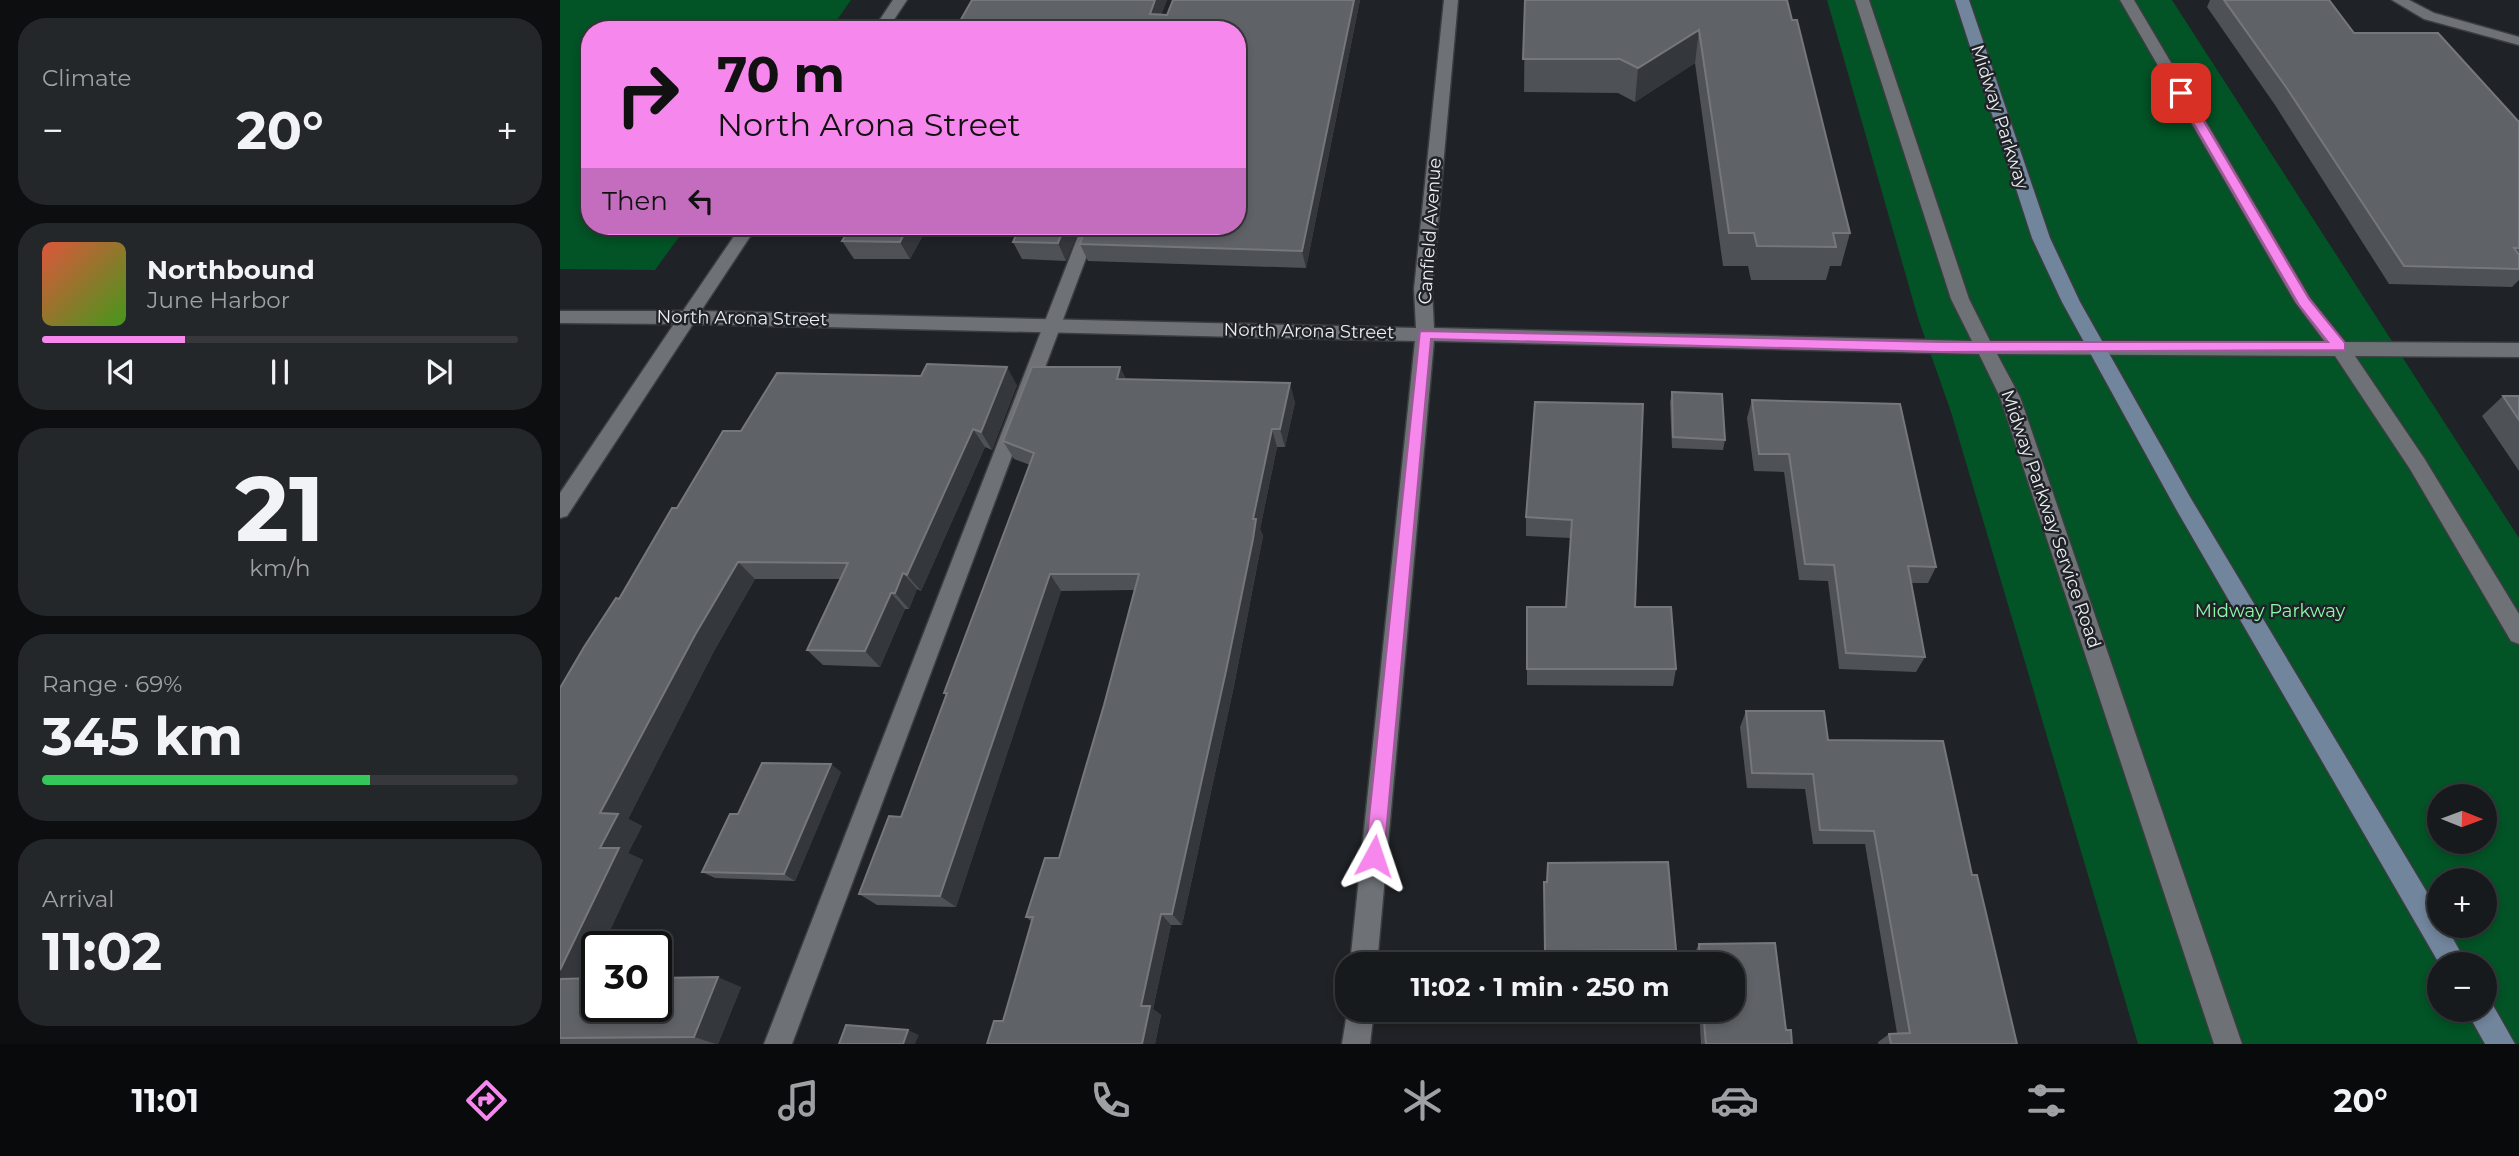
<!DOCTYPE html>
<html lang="en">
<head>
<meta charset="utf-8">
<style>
  body { margin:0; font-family:Montserrat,sans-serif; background:#242729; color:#f1f3f6; height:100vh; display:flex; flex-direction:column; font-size:26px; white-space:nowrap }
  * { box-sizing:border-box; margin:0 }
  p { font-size:23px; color:#9ea1a3 }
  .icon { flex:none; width:38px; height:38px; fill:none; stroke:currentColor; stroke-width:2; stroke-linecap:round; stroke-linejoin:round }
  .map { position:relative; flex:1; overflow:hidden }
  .drawer { display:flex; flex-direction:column; gap:18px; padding:18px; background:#0d0e0f; width:560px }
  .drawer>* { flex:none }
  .guide { position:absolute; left:21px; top:21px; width:665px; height:214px; border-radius:28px; box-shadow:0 4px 10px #0003,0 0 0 2px #36383b; background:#f688ed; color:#111; overflow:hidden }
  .needle { width:46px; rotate:91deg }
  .tools { position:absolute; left:1867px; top:784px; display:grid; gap:14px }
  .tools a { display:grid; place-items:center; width:70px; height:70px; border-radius:50%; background:#171a1c; box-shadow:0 4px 10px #0003,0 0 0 2px #36383b; font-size:35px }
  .speed { position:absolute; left:21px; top:931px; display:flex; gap:14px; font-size:35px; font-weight:700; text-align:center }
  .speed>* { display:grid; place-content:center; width:91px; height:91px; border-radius:50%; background:#171a1c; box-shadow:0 4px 10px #0003,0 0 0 2px #36383b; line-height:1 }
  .speed .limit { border:4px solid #111; border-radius:10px; background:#fff; color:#111 }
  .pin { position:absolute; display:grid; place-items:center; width:60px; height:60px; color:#fff; margin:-30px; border-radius:14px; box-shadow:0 4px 10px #0006 }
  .me { position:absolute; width:77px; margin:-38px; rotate:5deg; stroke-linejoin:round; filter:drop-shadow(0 0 5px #0008) }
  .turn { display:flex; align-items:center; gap:24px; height:147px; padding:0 21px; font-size:32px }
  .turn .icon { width:91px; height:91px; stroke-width:2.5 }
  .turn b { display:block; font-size:49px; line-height:60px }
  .then { display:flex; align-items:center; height:66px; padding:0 21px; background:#0003; gap:14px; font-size:26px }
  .big { font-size:52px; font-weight:700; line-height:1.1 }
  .drawer .card { flex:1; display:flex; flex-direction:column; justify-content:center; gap:10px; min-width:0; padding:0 24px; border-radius:28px; background:#242729 }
  .drawer .dial { align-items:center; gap:0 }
  .dial b { font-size:91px; line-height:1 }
  .song { display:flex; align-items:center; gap:21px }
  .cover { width:84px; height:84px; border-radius:10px; background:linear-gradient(135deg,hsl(10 70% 55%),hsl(100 70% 35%)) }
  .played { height:7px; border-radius:4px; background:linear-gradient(90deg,#f688ed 30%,#36383b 30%) }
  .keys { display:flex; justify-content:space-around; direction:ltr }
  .heat { display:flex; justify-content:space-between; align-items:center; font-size:38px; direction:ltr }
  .charge { height:10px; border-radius:5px; background:linear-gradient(90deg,#34c759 69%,#36383b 0) }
  .trip { position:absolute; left:775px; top:952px; width:410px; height:70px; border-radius:28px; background:#171a1c; box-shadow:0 4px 10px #0003,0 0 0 2px #36383b; font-weight:700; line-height:70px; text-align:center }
  .menu { display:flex; height:112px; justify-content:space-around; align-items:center; background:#090a0b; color:#9ea1a3 }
  .menu .icon { width:49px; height:49px }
  .menu .on { color:#f688ed }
  .menu b { font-size:32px; color:#f1f3f6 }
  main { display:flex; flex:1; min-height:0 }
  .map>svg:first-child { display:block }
  .green { fill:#025325; fill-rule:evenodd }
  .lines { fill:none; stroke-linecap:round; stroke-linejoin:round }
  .lane-casing { stroke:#3b3d40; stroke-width:3 }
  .street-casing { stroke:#3b3d40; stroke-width:3 }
  .secondary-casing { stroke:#3b3d40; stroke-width:3 }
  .lane { fill:#6e7277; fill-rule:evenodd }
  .street { fill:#6e7277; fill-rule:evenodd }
  .secondary { fill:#71859c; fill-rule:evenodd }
  .wall { fill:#4e5156 }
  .shaded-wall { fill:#34373c }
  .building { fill:#5f6266; stroke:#75777c; stroke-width:2 }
  .route { fill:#f688ed; stroke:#a0589a; stroke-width:2 }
  .labels { text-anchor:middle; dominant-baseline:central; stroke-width:5; stroke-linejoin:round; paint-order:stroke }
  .street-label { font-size:18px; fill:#ebedf0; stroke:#1f2226 }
  .park-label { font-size:18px; fill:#8cf9a8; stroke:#1f2226 }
</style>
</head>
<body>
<main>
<section class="drawer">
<div class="card"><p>Climate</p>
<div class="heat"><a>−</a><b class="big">20°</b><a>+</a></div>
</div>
<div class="card">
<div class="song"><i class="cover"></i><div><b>Northbound</b><p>June Harbor</p></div></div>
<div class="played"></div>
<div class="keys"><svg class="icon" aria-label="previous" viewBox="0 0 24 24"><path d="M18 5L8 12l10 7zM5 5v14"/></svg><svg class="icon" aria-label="pause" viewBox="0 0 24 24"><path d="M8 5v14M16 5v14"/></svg><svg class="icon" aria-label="next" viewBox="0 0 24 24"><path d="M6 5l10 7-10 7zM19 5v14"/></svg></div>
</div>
<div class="card dial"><b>21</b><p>km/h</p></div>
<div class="card"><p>Range · 69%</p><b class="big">345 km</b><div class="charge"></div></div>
<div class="card"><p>Arrival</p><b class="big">11:02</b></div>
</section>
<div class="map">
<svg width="1959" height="1044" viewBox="0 0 1959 1044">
  <rect width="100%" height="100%" fill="#1f2226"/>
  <g class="green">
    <polygon points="0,0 291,0 270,30 30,30 30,226 127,226 95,270 0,269"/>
    <path d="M1267,0H1612L1959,538V1044H1578L1391,412L1358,318ZM1880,796H1925V842H1880ZM1880,880H1925V926H1880ZM1880,964H1925V1010H1880Z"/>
  </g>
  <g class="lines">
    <g class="lane-casing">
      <polygon id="lane" points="522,226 538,226 232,1044 204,1044"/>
    </g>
    <g class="street-casing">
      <g id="street">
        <polygon points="333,0 347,0 327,30 313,30"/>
        <polygon points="884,0 898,0 872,289 874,328 1412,341 1391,299 1295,0 1309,0 1409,299 1430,341 1765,342 1735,302 1560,0 1574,0 1750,298 1785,342 1959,343 1959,357 1795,356 1864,458 1959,614 1959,644 1951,641 1850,469 1775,356 1437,354 1460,397 1682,1044 1654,1044 1440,397 1419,354 874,341 817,964 790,964 855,341 133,324 7,516 0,518 0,493 114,324 0,323 0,311 123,311 181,226 197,226 141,311 856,328 854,289"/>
        <polygon points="1832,0 1849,0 1874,13 1959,37 1959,45 1864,19"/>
        <polygon points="788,1007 788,1010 814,1010 810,1044 782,1044"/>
      </g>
    </g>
    <g class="secondary-casing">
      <g id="secondary">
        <polygon points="1395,0 1409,0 1490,238 1520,302 1630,497 1880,914 1880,926 1886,926 1907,964 1880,965 1616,509 1502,302 1472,238"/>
        <polygon points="1925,998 1930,1000 1955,1044 1925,1044 1906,1010 1925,1010"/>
      </g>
    </g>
    <use href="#lane" class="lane"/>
    <use href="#street" class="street"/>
    <use href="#secondary" class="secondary"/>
  </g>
  <g class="wall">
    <polygon points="607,0 601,15 800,0 746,268 528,261 520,244 677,226 395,30"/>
    <polygon points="965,0 1232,20 1290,233 1281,266 1270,266 1266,280 1191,280 1188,266 1163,266 1135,63 1075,102 1058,93 964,92"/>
    <polygon points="1650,0 1769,0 1794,33 1959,122 1959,280 1952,287 1829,284 1715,105 1647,7"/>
    <polygon points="291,226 368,226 350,259 294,259 282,241"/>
    <polygon points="460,226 520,226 506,261 462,259 453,242"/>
    <polygon points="560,367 566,380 735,402 725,447 717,447 700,529 703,536 699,556 674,686 622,925 611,925 593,1009 601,1015 595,1044 427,1044 443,1021 471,921 466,917 499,858 544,705 574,590 501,591 396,907 317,905 299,894 341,817 386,696 384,693 470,465 454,459 443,441"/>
    <polygon points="457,385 432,450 425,447 361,591 357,589 349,609 345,609 320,667 263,665 247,650 280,579 195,579 154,651 68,819 82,826 68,853 83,860 42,947 37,947 27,978 181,987 158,1044 0,1044 0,688 59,599 117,508 181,431"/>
    <polygon points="1112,392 1165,440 1163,450 1112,448 1110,402"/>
    <polygon points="1943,396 1959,396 1959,471 1922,416"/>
    <polygon points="1192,400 1376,567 1368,583 1351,583 1365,657 1356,672 1279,669 1268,581 1239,580 1224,472 1194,471 1187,418"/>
    <polygon points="975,402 1075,607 1116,669 1113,686 967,685 967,669 1006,607 1011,538 966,536 966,517"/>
    <polygon points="1186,711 1268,740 1412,875 1457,1044 1318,1044 1318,1042 1329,1034 1337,1033 1305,844 1253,844 1245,789 1187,788 1180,727"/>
    <polygon points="281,772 235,881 155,878 142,872 178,814"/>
    <polygon points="984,882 987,882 1116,950 1112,961 985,962"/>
    <polygon points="1215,943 1226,1030 1231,1030 1232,1044 1141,1044 1139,1010 1172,1010 1172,964 1136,964 1135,952 1139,944"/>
  </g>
  <g class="shaded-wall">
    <polygon points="595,0 607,0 595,30 590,14"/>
    <polygon points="794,0 800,0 746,268 742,251"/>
    <polygon points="1139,30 1135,63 1075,102 1078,68"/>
    <polygon points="348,226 368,226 350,259 340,242"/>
    <polygon points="505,226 520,226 506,261 498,243"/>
    <polygon points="447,367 457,385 432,450 421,432"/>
    <polygon points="560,367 569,385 557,379"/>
    <polygon points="730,383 735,402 725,447 720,429"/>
    <polygon points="413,429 425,447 361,591 347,575"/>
    <polygon points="712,429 717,447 700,529 703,536 699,556 674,686 622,925 612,914"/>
    <polygon points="178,562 195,579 154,651 68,819 82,826 68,853 83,860 42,947 37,947 37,958 23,988 0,980 0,970 40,848 40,813 135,635"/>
    <polygon points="343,573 357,589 349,609 335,593"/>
    <polygon points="490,574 501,591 396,907 380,896"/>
    <polygon points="331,593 345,609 320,667 305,651"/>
    <polygon points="271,764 281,772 235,881 224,874"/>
    <polygon points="601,914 611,925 593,1009 601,1015 595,1044 582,1044 581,1006"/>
    <polygon points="158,977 181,987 158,1044 156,1044 134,1037"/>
    <polygon points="348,1030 359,1035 355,1044 343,1044"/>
  </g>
  <g class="building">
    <polygon points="412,0 595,0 590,14 607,15 613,0 794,0 742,251 520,244 527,226 677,226 677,30 395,30"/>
    <polygon points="965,0 1227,0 1232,20 1237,20 1290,233 1273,233 1276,247 1197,246 1194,233 1169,233 1139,30 1078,68 1060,59 963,59"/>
    <polygon points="1664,0 1769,0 1794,33 1878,33 1959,122 1959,248 1954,248 1959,255 1959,269 1844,266 1726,87"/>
    <polygon points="291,226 348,226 340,242 282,241"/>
    <polygon points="460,226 505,226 498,243 453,242"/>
    <polygon points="367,364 447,367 421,432 413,429 347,575 343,573 335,593 331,593 305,651 247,650 288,563 178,562 135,635 40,813 58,814 40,848 59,848 0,970 0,688 24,647 56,598 59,599 112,508 117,508 163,431 181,431 217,373 361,376"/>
    <polygon points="472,367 560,367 557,379 730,383 720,429 712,429 693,519 696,519 693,539 666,671 612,914 601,914 581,1006 590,1006 582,1044 427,1044 434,1021 443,1021 473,917 466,917 485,858 499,858 544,705 579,574 490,574 380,896 299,894 329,816 341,817 387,693 384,693 474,453 443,441"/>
    <polygon points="1112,392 1162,394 1165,440 1113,437"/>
    <polygon points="1943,396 1959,396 1959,420"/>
    <polygon points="1192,400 1340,404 1376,567 1348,566 1365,657 1286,653 1274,565 1245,564 1229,454 1199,454"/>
    <polygon points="975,402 1083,404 1075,607 1111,607 1116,669 967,669 967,607 1006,607 1012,520 966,517"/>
    <polygon points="1186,711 1264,711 1268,740 1383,741 1412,875 1417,875 1457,1044 1331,1044 1329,1034 1350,1033 1314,831 1260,830 1253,774 1192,773"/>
    <polygon points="202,763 271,764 224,874 142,872 170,814 178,814"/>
    <polygon points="1108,862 1116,950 985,951 984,882 987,882 988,863"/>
    <polygon points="1215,943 1226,1030 1231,1030 1232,1044 1146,1044 1143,1010 1172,1010 1172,964 1140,964 1139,944"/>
    <polygon points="158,977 134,1037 0,1038 0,979 37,978 37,1006 96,1006 96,978"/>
    <polygon points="286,1025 348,1030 343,1044 279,1044"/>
  </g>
  <polygon class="route" points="1621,90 1627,93 1749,299 1785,343 1785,350 1381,352 871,339 824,856 821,862 814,865 808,862 805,856 860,331 1381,342 1768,342 1739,305 1616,93"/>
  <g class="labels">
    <g class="street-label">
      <text transform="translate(1440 117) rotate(72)">Midway Parkway</text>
      <text transform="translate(870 231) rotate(-86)">Canfield Avenue</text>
      <text transform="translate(182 318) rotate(1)">North Arona Street</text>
      <text transform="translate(749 331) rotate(1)">North Arona Street</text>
      <text transform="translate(1491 519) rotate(71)">Midway Parkway Service Road</text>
    </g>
    <g class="park-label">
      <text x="1710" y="611">Midway Parkway</text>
    </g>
  </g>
</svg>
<div class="tools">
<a><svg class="needle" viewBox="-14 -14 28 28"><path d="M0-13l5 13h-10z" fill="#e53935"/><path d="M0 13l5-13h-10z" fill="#9ea1a3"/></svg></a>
<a>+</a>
<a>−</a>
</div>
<div class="speed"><div class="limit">30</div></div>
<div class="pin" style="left:1621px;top:93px;background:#d93025"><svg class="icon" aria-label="arrive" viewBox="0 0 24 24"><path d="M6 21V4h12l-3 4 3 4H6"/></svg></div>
<svg class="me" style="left:814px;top:856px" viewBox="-20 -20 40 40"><path d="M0-17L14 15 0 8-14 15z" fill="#f688ed" stroke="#fff" stroke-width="4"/></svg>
<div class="trip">11:02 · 1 min · 250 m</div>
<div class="guide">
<div class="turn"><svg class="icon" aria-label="right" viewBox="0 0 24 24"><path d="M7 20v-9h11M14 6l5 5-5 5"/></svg><div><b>70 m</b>North Arona Street</div></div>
<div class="then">Then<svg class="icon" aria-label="left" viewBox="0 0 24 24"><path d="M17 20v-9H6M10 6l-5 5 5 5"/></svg></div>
</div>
</div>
</main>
<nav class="menu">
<b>11:01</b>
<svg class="icon on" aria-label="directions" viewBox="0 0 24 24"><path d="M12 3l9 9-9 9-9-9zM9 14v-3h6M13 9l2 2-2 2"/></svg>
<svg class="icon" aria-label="music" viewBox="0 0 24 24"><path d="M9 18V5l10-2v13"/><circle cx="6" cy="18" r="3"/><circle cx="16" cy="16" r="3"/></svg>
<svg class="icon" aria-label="phone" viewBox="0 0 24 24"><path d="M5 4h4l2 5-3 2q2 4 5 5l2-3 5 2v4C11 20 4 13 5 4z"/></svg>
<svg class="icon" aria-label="climate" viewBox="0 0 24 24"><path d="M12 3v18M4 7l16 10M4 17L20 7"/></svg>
<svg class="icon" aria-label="car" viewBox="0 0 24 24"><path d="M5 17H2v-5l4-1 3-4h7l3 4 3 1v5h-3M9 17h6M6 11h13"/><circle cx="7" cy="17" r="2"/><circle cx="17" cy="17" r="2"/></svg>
<svg class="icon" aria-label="filters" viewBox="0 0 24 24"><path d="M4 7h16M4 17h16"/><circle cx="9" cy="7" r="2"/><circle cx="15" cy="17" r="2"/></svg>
<b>20°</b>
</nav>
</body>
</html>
